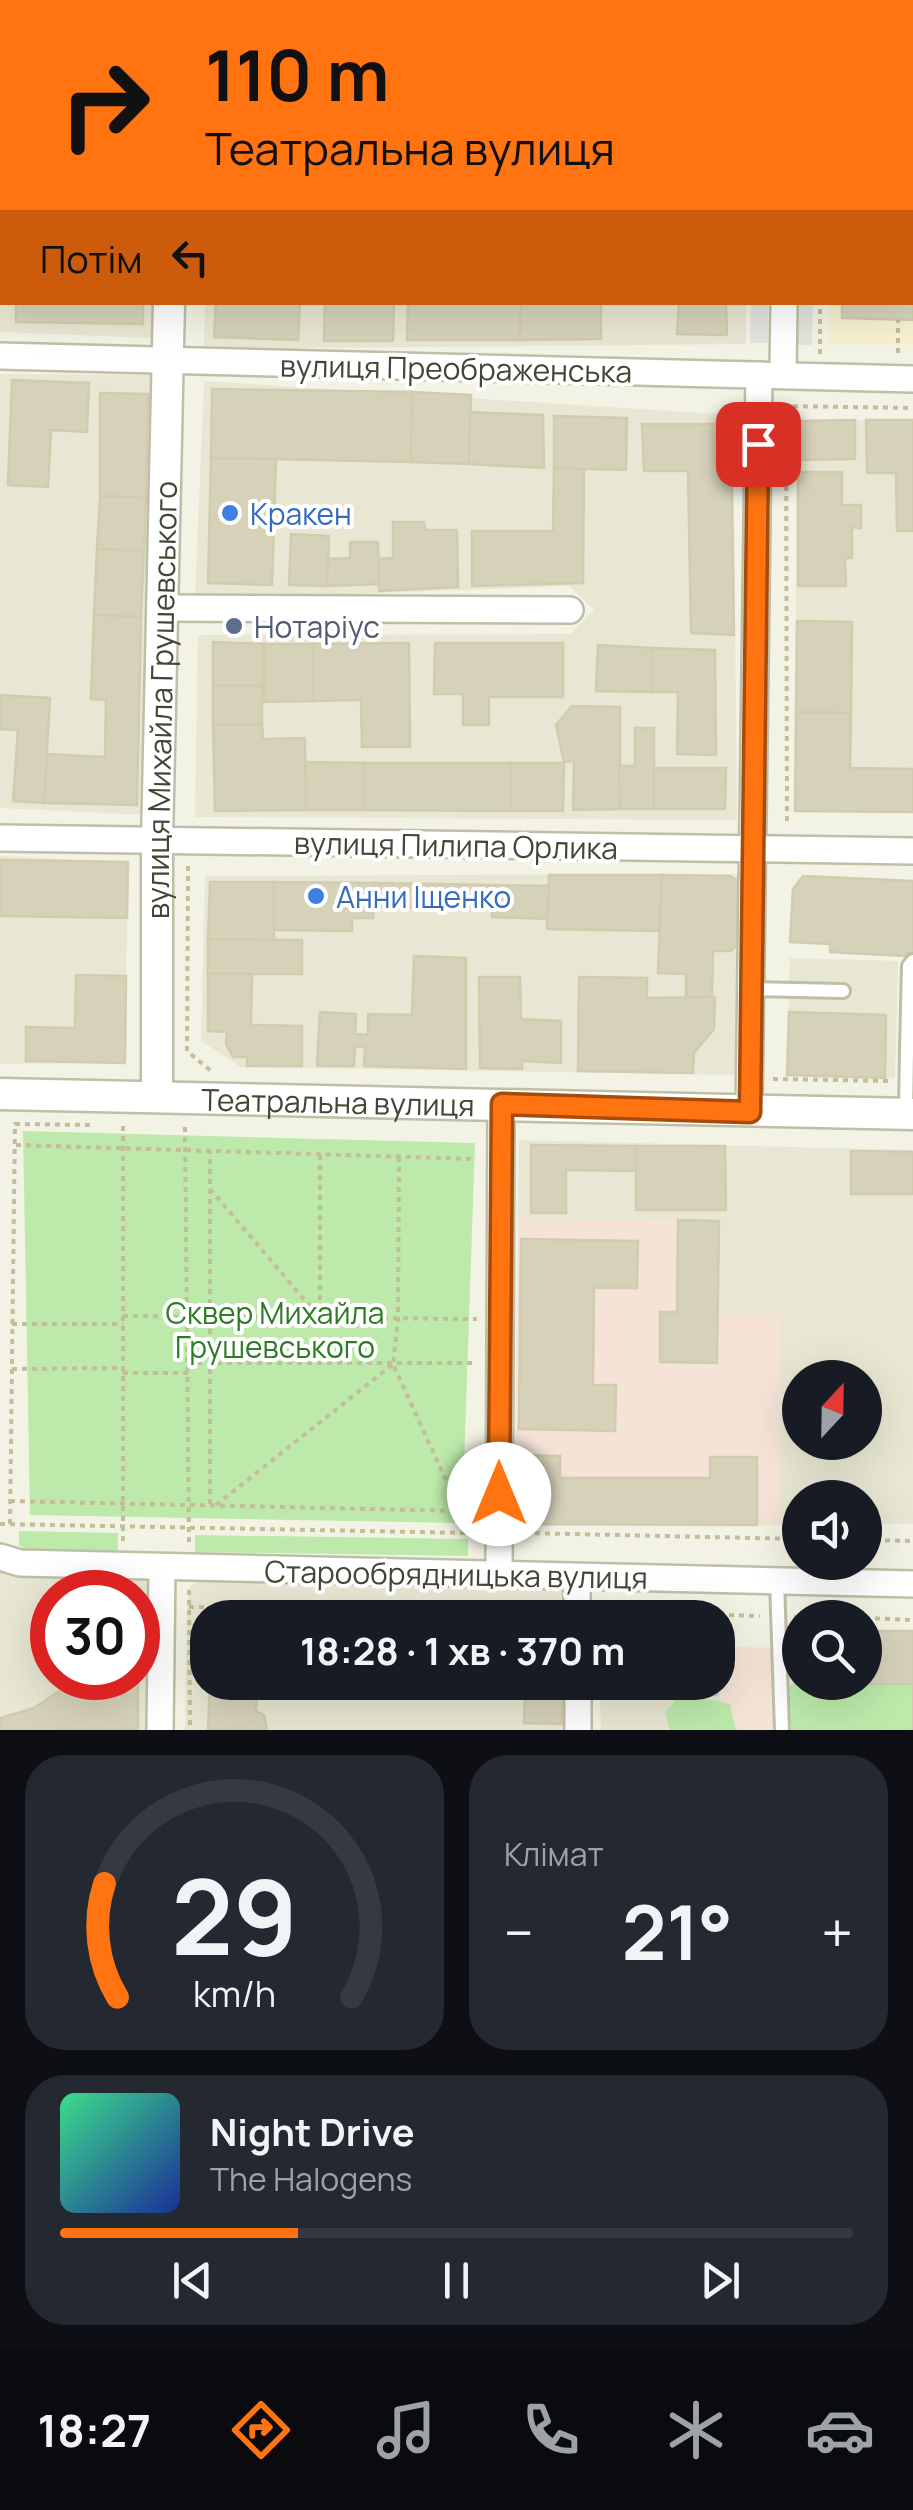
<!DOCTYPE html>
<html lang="uk">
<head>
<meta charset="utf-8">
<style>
  body { margin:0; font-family:Manrope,sans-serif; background:#242831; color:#f1f3f6; height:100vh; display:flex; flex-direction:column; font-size:38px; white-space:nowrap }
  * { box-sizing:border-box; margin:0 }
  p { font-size:32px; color:#9ea1a6 }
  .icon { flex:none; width:55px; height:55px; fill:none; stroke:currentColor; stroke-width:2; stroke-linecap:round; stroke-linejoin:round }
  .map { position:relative; height:1730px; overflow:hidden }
  .side { display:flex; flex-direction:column; gap:25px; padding:25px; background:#0d0f14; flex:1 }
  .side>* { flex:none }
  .banner { position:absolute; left:0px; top:0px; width:915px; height:305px; box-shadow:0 10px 40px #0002; background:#ff7410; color:#111; overflow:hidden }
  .needle { width:65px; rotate:22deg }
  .buttons { position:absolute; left:782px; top:1360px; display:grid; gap:20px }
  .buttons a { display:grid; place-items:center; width:100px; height:100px; border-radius:50%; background:#171b24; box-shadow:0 10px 40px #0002; font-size:50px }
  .speed { position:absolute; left:30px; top:1570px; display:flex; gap:20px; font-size:50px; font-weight:700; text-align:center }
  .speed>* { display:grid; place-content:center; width:130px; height:130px; border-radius:50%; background:#171b24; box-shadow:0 10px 40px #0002; line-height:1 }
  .speed .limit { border:15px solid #d22; background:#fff; color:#111 }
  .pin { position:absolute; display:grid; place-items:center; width:85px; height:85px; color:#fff; margin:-42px; border-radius:20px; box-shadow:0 5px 15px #0006 }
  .me { position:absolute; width:110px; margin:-55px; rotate:0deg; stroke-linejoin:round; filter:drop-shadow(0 0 8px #0008) }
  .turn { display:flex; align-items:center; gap:35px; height:210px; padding:0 40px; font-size:45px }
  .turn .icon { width:130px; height:130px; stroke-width:2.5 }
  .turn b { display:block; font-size:70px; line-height:85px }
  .then { display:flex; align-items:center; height:95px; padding:0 40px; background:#0003; gap:20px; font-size:38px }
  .big { font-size:75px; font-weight:700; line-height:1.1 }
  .side .card { flex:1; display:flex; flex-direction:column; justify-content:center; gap:15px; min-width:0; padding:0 35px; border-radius:40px; background:#242831 }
  .side .dial { align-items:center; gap:0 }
  .dial svg { height:260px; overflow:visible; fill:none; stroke:#363941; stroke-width:7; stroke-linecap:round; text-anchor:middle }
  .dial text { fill:#f1f3f6; stroke:none }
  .song { display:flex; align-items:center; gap:30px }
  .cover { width:120px; height:120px; border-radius:15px; background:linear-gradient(135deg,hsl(150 70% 55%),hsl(230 70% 35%)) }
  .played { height:10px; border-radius:5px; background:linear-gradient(90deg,#ff7410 30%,#363941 30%) }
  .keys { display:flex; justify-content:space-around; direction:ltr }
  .heat { display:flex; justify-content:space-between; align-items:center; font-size:55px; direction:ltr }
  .side .tiles { flex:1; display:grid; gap:25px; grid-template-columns:1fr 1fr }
  .card:last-child { grid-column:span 2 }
  .trip { position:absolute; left:190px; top:1600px; width:545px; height:100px; border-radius:40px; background:#171b24; box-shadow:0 10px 40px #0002; font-weight:700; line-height:100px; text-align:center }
  .menu { display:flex; height:160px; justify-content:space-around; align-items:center; background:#090b0e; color:#9ea1a6 }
  .menu .icon { width:70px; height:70px }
  .menu .active { color:#ff7410 }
  .menu b { font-size:45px; color:#f1f3f6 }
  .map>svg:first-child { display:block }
  .residential { fill:#e8e7d3; fill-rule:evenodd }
  .commercial { fill:#f7f1cf }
  .medical { fill:#f5e3d7 }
  .green { fill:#bdeaab }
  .parking { fill:#e4e3dd }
  .building { fill:#d6d2ba; stroke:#d1ccad; stroke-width:2.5 }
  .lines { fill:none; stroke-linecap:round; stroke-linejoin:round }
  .service-casing { stroke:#bfbea7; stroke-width:18 }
  .minor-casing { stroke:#bfbea7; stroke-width:30 }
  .tertiary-casing { stroke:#bfbea7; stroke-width:35 }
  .path { stroke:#c2be97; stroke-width:4; stroke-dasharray:5 5; stroke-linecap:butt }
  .service { stroke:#fff; stroke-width:12 }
  .minor { stroke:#fff; stroke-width:25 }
  .tertiary { stroke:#fff; stroke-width:30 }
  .route-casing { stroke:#a64b0a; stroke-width:25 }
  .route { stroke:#ff7410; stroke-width:18 }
  .shop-dot { fill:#3f7fe0; stroke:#fff; stroke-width:4 }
  .service-dot { fill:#5c6f8a; stroke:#fff; stroke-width:4 }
  .labels { text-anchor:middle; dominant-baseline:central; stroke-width:8; stroke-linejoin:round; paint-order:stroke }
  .street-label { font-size:30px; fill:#464434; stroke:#fff }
  .shop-label { font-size:30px; fill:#366cbe; stroke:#fff; text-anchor:start }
  .service-label { font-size:30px; fill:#4e5e75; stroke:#fff; text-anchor:start }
  .park-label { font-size:30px; fill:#2e7b25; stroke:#fff }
</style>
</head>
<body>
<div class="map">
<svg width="913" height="1730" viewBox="0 0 913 1730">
  <rect width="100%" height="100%" fill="#f3f3e5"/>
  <g class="residential">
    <polygon points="0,228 2,302 153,303 152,338 0,332"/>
    <polygon points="205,303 746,303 746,344 204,349"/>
    <polygon points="0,374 158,375 147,815 0,808"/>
    <polygon points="204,381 733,415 737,820 195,817 198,635 570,634 594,610 570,586 195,600"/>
    <polygon points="913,420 913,812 795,811 797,421"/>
    <polygon points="0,856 128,862 125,1063 0,1064"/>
    <polygon points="738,874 741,1075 241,1067 201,1041 205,876"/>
    <polygon points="790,958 898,961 895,1078 787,1075"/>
    <path d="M519,1140L913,1150V1524H865V1498H800V1525H781V1315L718,1314L719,1221L518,1218ZM800,1378H865V1442H800Z"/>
    <path d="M0,1571L126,1572L148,1579L151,1585L150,1730H0ZM52,1592H138V1678H52Z"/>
    <polygon points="199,1580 563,1587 572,1592 574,1617 208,1618 208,1682 574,1683 574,1730 185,1730 187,1611 190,1586"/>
    <polygon points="718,1629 723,1629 722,1730 601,1730 600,1696 622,1696 622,1683 718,1682"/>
  </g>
  <polygon class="commercial" points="913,25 913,345 829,344 829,303 912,302"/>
  <g class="medical">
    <polygon points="518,1218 719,1221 718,1314 781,1314 781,1525 515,1524"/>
    <polygon points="913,1631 913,1730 722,1730 723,1647 800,1648 800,1682 865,1682"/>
  </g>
  <g class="green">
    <polygon points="23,1131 475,1143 462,1523 30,1515"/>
    <polygon points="19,1531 118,1533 118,1553 31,1551 19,1546"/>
    <polygon points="195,1535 468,1539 468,1556 195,1552"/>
    <polygon points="800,1677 800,1682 815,1684 913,1684 913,1730 788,1730 786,1690"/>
    <polygon points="682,1694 730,1704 736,1730 670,1730 665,1712"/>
  </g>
  <g class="parking">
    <polygon points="751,303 768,303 768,343 750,343"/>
    <polygon points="795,303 813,303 812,345 794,345"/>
  </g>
  <g class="building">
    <rect x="0" y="10" width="2" height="109"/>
    <polygon points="913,254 913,320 842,318 842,302 912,302"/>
    <polygon points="16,302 143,302 143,324 16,322"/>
    <polygon points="216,302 300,302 298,340 214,337"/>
    <polygon points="325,302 394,302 393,341 324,341"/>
    <polygon points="408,302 521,302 520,340 407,340"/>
    <polygon points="521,302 601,302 601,339 520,340"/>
    <polygon points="679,302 726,302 727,335 677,334"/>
    <polygon points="12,380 89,383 87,432 51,430 48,487 8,485"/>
    <polygon points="212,389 412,392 411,462 211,458"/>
    <polygon points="412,392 471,395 469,464 411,462"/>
    <polygon points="100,393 148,394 146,498 100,496"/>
    <polygon points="470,412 543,415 544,468 469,464"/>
    <polygon points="554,416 627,418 626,470 554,468"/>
    <polygon points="855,420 855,459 798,460 797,421"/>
    <polygon points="866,420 913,420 913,531 897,531 896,473 867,473"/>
    <polygon points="642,424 731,424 734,635 691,633 688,471 644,471"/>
    <polygon points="211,458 276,459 272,585 208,583"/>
    <polygon points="554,468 584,469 583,583 472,586 472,531 553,531"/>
    <polygon points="798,472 842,472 842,505 861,505 861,528 852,527 852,558 845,558 846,586 798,586"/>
    <polygon points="100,496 146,498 144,551 97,549"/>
    <polygon points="393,522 424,522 425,530 457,530 458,587 379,591 378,559 393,558"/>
    <polygon points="291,534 329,536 327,586 289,585"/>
    <polygon points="350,542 378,542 379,584 327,586 328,559 350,558"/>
    <polygon points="97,549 144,551 141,617 94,615"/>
    <polygon points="94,615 141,617 137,805 44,803 47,754 105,757 106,700 91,699"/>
    <polygon points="797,621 852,622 851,713 796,712"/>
    <polygon points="213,642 264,644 262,686 213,686"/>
    <polygon points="409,643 410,747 362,747 361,700 313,701 313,644"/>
    <polygon points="435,643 563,643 563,697 489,697 489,725 463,725 463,694 434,694"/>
    <polygon points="264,644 313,644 313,701 264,702"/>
    <polygon points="598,645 652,648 652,692 596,691"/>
    <polygon points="652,648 715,650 716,755 677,754 678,692 652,692"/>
    <rect x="213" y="686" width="49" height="39"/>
    <polygon points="0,695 50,698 44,803 13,801 18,730 0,729"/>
    <polygon points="572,706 620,707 620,809 573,810 574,761 564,762 556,725"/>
    <polygon points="796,712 851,713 850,768 913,769 913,812 795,811"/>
    <polygon points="213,725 262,725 263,739 305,738 306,810 215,811"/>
    <polygon points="635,728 654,728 654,809 620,809 619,766 635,766"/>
    <polygon points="306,762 364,763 364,810 306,810"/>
    <polygon points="364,763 511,763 511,811 364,810"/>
    <polygon points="511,763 564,763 563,811 511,811"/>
    <polygon points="654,768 726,768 725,809 654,809"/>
    <polygon points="0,860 128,862 127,918 0,916"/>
    <polygon points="549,875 662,875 659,931 547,929"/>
    <polygon points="662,875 730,876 739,882 739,943 731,951 713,951 712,997 686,997 686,974 658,973"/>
    <polygon points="803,876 913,881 913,950 905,956 830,952 830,944 790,942 793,889"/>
    <polygon points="210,882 274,882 274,940 208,939"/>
    <polygon points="274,882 374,883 373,918 352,918 352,931 274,930"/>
    <polygon points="374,883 549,886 547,919 492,917 492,909 373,907"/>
    <polygon points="208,939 302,940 302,974 208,974"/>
    <polygon points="414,956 466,958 466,1069 364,1066 365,1047 355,1046 354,1066 317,1066 320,1012 356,1014 355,1034 368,1035 368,1014 412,1015"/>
    <polygon points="208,974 252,974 251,1025 302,1026 302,1066 247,1066 247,1057 233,1057 226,1044 227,1032 208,1031"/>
    <polygon points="76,975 126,976 125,1063 26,1061 26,1027 75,1028"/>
    <polygon points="479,977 520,977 521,1019 561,1021 561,1063 522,1061 522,1069 480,1068"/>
    <polygon points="579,977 647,978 647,998 715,997 714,1029 694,1053 693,1073 578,1071"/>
    <polygon points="789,1012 886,1015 885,1078 787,1075"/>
    <polygon points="531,1145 636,1146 636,1171 566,1170 566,1213 531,1213"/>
    <polygon points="636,1146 725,1146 726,1210 636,1210"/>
    <polygon points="851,1151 913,1152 913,1194 851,1194"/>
    <polygon points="678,1220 719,1221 717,1363 660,1362 660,1312 677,1312"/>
    <polygon points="521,1239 638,1241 637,1288 594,1288 593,1385 616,1385 615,1431 519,1429"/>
    <polygon points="516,1455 560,1456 560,1478 710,1478 710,1457 757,1457 757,1525 515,1524"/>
    <polygon points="210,1608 335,1610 335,1618 210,1618"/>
    <polygon points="335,1610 464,1613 464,1618 335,1618"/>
    <polygon points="464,1613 563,1615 563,1618 464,1618"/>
    <polygon points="865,1631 913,1631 913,1730 913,1684 814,1684 865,1682"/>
    <polygon points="138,1655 138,1730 0,1730 0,1718 34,1708 79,1678 138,1678"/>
    <polygon points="210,1682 258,1682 256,1711 264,1715 267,1730 208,1730"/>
    <polygon points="525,1682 562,1682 562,1724 524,1723"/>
    <polygon points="622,1682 717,1682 717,1695 691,1695 691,1687 649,1687 649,1696 622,1696"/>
  </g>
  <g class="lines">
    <g class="service-casing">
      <g id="service">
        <polyline points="912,135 913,135"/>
        <polyline points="750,989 843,991"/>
        <polyline points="907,1050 909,966 913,961"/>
        <polyline points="906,1111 907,1050 913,1050"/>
        <polyline points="777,1581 782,1730"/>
      </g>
    </g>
    <g class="minor-casing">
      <g id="minor">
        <polyline points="787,2 787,0"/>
        <polyline points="0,356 913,379"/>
        <polyline points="783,375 784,302"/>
        <polyline points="164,608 570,610"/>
        <polyline points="0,838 913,851"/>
        <polyline points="749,1111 759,375"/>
        <polyline points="0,1557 20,1563 913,1584"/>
        <polyline points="499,1574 501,1104"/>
        <polyline points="577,1577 577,1618"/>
        <polyline points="578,1682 578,1730"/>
        <polyline points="160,1730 162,1569"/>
      </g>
    </g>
    <g class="tertiary-casing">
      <g id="tertiary">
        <polyline points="180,2 180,0"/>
        <path id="s1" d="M0,1094L913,1114"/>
        <path id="s2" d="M157,1095V841L169,302"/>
      </g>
    </g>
    <g class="path">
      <polyline points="824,0 824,2"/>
      <polyline points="912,20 913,20"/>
      <polyline points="898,353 898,320"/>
      <polyline points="820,354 820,302"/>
      <polyline points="783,406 913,408"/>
      <polyline points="786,406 787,825"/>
      <polyline points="188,866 187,1051 211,1071"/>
      <polyline points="773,1079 889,1081"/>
      <polyline points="123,1126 123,1541"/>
      <polyline points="185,1127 189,1545"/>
      <polyline points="16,1145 476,1159"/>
      <polyline points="320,1155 320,1315"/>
      <polyline points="399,1157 398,1319 393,1364 460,1511"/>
      <polyline points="210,1189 320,1318"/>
      <polyline points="123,1316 477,1319"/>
      <polyline points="12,1324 123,1324"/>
      <polyline points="187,1363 476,1363"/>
      <polyline points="12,1369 122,1368"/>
      <polyline points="123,1373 188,1373"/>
      <polyline points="10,1501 460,1511 470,1529"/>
      <polyline points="210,1504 210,1151"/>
      <polyline points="216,1505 392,1365"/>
      <polyline points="0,1524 470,1533"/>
      <polyline points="10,1524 15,1124 94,1125"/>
      <polyline points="472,1533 473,1508"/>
      <polyline points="525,1533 800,1539"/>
      <polyline points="865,1540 913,1541"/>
      <polyline points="189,1590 190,1730"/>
      <polyline points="189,1607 555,1611"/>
      <polyline points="599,1612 760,1616"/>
      <polyline points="794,1617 828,1618"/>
      <polyline points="865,1618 913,1620"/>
    </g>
    <use href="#service" class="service"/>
    <use href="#minor" class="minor"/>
    <use href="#tertiary" class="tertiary"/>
  </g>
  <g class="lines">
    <g class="route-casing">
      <polyline id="route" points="499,1494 502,1104 750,1112 758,444"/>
    </g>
    <use href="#route" class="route"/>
  </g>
  <g class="shop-dot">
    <circle cx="230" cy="513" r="10"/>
    <circle cx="316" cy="896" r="10"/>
  </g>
  <circle class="service-dot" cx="234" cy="626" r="10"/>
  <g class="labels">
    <g class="street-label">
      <text transform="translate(456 368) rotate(1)">вулиця Преображенська</text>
      <text stroke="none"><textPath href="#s2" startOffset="395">вулиця Михайла Грушевського</textPath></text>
      <text transform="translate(456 845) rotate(1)">вулиця Пилипа Орлика</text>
      <text stroke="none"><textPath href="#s1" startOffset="338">Театральна вулиця</textPath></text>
      <text transform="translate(456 1574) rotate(1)">Старообрядницька вулиця</text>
    </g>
    <g class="shop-label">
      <text x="250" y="513">Кракен</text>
      <text x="336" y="896">Анни Іщенко</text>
    </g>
    <g class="service-label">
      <text x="254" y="626">Нотаріус</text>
    </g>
    <g class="park-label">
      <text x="275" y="1312">Сквер Михайла<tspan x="275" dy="34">Грушевського</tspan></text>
    </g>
  </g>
</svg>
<div class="buttons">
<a><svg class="needle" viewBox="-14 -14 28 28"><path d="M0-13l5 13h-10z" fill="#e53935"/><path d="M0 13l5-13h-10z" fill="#9ea1a6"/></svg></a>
<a><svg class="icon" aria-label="sound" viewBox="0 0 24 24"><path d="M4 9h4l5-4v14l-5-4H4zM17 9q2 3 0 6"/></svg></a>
<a><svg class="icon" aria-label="search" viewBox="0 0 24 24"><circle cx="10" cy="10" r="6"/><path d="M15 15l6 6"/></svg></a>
</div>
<div class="speed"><div class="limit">30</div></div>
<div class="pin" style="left:758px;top:444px;background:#d93025"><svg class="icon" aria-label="arrive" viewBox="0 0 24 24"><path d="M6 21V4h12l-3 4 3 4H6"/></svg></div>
<svg class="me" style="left:499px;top:1494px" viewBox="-20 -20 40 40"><circle r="19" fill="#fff"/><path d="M0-13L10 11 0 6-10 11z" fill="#ff7410"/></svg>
<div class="trip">18:28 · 1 хв · 370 m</div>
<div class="banner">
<div class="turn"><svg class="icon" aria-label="right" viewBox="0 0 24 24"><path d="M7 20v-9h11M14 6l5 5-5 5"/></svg><div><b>110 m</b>Театральна вулиця</div></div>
<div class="then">Потім<svg class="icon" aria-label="left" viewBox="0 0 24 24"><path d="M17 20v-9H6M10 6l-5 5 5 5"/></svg></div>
</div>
</div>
<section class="side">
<div class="tiles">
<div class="card dial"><svg viewBox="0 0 100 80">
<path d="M14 69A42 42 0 1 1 86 69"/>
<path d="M14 69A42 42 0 0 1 10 34" stroke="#ff7410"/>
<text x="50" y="56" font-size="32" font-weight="700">29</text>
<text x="50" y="72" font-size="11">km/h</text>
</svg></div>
<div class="card"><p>Клімат</p>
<div class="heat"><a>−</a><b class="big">21°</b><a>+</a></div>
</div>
<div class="card">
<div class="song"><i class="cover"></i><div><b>Night Drive</b><p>The Halogens</p></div></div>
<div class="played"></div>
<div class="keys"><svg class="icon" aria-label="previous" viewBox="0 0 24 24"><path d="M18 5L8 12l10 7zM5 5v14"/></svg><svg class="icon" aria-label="pause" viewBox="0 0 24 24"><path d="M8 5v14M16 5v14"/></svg><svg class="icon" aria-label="next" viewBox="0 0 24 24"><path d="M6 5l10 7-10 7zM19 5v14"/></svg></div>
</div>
</div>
</section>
<nav class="menu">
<b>18:27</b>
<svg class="icon active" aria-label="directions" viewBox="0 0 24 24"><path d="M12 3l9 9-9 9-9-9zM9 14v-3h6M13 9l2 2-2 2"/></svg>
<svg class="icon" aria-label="music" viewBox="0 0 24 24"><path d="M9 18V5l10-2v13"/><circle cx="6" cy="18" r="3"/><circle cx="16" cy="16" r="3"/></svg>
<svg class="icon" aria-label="phone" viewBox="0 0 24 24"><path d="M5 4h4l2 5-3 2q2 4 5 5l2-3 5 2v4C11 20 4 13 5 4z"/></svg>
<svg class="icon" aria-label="climate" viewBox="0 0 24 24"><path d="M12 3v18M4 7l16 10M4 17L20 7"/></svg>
<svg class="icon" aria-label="car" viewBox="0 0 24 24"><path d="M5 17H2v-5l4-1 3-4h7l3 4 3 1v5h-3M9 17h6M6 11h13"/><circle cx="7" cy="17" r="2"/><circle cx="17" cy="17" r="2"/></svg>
</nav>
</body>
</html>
